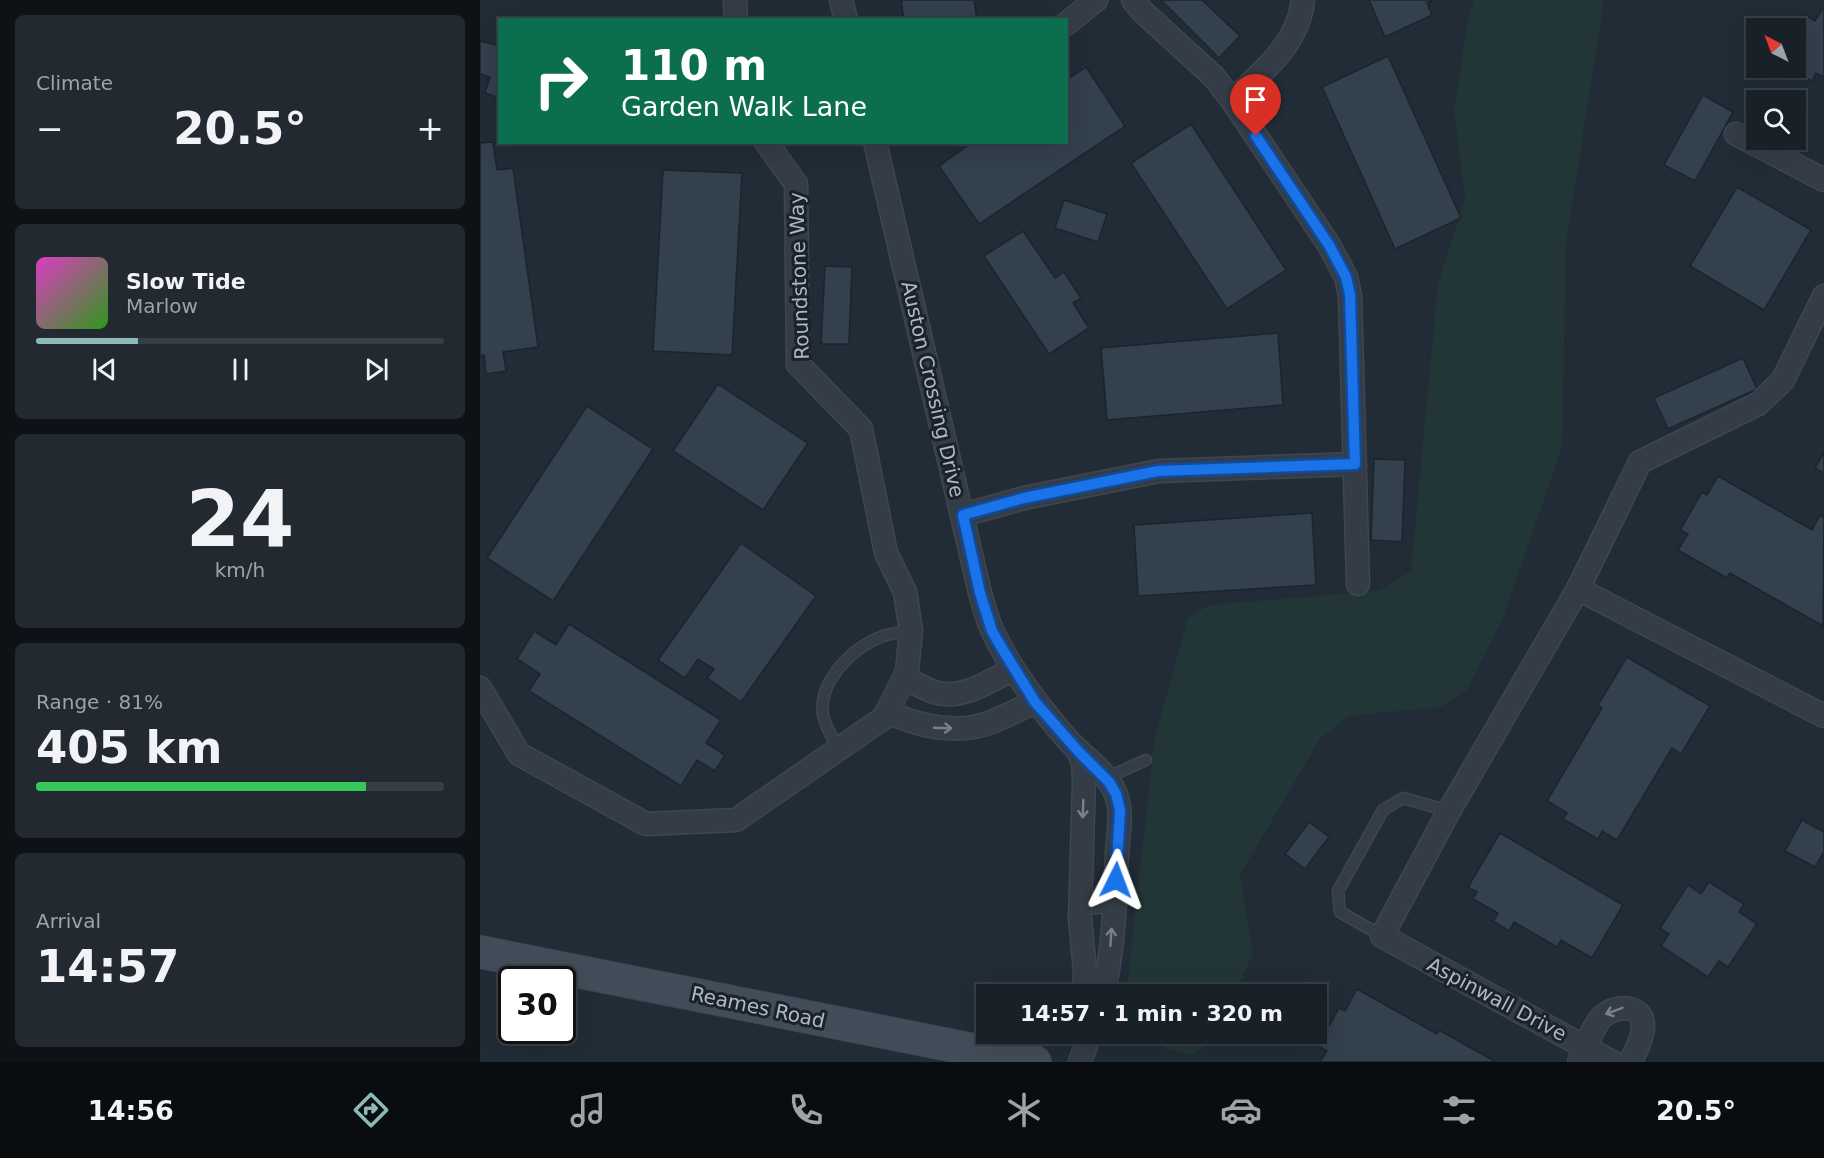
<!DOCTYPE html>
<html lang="en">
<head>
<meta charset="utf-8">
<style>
  body { margin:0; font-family:"DejaVu Sans",sans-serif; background:#222930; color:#f1f3f6; height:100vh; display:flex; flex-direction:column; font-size:22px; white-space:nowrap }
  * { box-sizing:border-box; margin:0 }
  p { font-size:20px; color:#9fa3a8 }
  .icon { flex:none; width:33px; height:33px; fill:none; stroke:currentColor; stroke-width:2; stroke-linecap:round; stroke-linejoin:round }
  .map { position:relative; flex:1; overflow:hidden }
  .panel { display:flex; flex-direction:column; gap:15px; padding:15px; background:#0e1216; width:480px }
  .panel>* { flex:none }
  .banner { position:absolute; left:18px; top:18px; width:570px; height:126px; border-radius:0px; box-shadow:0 6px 24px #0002,0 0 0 2px #373e45; background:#0b6e4f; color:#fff; overflow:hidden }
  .needle { width:39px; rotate:318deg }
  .fabs { position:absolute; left:1266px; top:18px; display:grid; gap:12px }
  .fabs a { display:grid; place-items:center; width:60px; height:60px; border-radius:0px; background:#192128; box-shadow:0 6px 24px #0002,0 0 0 2px #373e45; font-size:30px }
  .speed { position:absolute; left:18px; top:966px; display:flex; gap:12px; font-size:30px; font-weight:700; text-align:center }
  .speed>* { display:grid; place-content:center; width:78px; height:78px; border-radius:50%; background:#192128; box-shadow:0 6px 24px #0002,0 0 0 2px #373e45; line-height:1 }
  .speed .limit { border:3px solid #111; border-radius:9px; background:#fff; color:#111 }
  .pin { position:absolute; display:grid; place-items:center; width:51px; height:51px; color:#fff; margin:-62px -26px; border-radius:50% 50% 50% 0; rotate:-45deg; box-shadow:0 0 6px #0007 }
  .pin .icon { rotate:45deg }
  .me { position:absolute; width:66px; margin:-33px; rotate:3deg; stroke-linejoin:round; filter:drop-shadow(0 0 4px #0008) }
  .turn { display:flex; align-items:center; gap:21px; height:126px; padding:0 24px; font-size:27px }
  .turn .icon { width:78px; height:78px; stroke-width:2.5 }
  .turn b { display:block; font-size:42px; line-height:51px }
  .big { font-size:45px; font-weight:700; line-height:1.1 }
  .panel .card { flex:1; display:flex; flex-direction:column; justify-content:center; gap:9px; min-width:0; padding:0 21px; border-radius:9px; background:#222930 }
  .panel .dial { align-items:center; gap:0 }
  .dial b { font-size:78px; line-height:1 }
  .song { display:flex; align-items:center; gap:18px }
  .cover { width:72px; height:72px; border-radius:9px; background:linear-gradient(135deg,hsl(310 70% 55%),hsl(110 70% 35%)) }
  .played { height:6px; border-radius:3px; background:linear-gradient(90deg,#8bbbb9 25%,#373e45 25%) }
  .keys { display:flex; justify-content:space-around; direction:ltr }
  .heat { display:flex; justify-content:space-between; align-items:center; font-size:33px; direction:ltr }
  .charge { height:9px; border-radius:4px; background:linear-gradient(90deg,#34c759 81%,#373e45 0) }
  .trip { position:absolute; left:496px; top:984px; width:351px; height:60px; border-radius:0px; background:#192128; box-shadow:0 6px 24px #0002,0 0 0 2px #373e45; font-weight:700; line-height:60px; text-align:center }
  .tabs { display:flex; height:96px; justify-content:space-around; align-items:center; background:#0a0d10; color:#9fa3a8 }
  .tabs .icon { width:42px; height:42px }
  .tabs .selected { color:#8bbbb9 }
  .tabs b { font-size:27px; color:#f1f3f6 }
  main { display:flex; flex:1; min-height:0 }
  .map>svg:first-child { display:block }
  .green { fill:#233637 }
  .building { fill:#33404d; stroke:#1c242d; stroke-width:1.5 }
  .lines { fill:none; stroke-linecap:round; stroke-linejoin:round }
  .lane-casing { stroke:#3e4650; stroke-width:13 }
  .street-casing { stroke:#3e4650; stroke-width:25 }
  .secondary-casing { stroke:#3e4650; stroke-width:34 }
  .lane { stroke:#343d47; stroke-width:10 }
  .street { stroke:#343d47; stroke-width:22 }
  .secondary { stroke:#434d59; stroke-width:32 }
  .oneway { stroke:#78818b }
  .route-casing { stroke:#114b97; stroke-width:15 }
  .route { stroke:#1a73e8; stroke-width:10 }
  .labels { text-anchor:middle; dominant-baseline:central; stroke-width:6; stroke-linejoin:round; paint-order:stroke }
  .street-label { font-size:20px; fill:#afb8c3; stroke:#1a222b }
</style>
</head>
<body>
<main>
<section class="panel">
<div class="card"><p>Climate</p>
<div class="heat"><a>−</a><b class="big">20.5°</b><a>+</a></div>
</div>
<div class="card">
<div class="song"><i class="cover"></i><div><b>Slow Tide</b><p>Marlow</p></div></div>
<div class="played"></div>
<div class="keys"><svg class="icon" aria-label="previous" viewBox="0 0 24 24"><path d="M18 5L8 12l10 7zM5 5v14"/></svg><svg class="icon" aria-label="pause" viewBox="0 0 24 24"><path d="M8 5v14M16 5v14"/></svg><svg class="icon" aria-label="next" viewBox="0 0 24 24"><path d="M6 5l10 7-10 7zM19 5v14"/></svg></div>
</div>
<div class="card dial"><b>24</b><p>km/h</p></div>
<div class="card"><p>Range · 81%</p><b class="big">405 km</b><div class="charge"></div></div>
<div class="card"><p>Arrival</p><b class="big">14:57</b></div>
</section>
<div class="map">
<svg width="1344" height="1062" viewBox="0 0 1344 1062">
  <rect width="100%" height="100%" fill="#212c36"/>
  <g class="green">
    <polygon points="994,0 1124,0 1086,243 1082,447 1023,618 986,691 960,707 868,716 839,740 760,875 773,954 754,994 650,994 647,987 675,737 708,618 729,605 899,591 931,571 958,284 985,199 974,111 989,14"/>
    <polygon points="671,1034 736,1034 732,1043 712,1055 686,1049"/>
  </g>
  <g class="building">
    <polygon points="421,0 494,0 497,20 424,20"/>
    <polygon points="681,0 722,0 760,36 739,58"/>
    <polygon points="889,0 954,0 947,3 952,15 905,37"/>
    <polygon points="1344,6 1344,77 1336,73 1332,81 1308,68 1316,68 1316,29 1324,14 1335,21"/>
    <polygon points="0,41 20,46 20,98 5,93 10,77 0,74"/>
    <polygon points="908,56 981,218 915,249 842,87"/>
    <polygon points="606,67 645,126 499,224 459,166 493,142 586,142 586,80"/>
    <polygon points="1223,95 1253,112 1215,181 1184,165"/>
    <polygon points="711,124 806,270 747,309 651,163"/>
    <polygon points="13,142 17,170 33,168 58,347 23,352 26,371 6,374 4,355 0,356 0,143"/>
    <polygon points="183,170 262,173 252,355 173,351"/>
    <polygon points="1257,187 1331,230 1284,310 1210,266"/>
    <polygon points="584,200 627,214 618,242 575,228"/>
    <polygon points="543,231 575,278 584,272 601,298 593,303 609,328 569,354 504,256"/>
    <polygon points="345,266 372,267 369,344 341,344"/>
    <polygon points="798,333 803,405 627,420 621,348"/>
    <polygon points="1263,358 1277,389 1188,429 1174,398"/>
    <polygon points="238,384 328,443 283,510 193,451"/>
    <polygon points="107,406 173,449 73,601 7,558"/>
    <polygon points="1344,452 1344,473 1335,468"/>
    <polygon points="894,459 925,460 922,542 891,540"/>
    <polygon points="1238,476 1332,530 1340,515 1344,517 1343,626 1250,573 1247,578 1198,550 1208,534 1200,530 1222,492 1227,495"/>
    <polygon points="832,513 836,585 658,596 654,525"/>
    <polygon points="261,543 336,596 261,702 227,678 234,669 218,659 205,678 178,660"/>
    <polygon points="89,624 241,720 226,743 245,755 235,771 217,760 201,786 49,691 60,674 37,659 54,631 76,645"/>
    <polygon points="1147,657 1230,706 1201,754 1192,748 1137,840 1122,831 1118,839 1083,819 1087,813 1067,801 1122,708 1118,705"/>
    <polygon points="1322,820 1344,832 1344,852 1335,867 1305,851"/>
    <polygon points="829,822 849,837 825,869 805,854"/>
    <polygon points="1020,833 1143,905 1112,958 1081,940 1077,947 1034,922 1029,931 1013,921 1018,913 993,899 997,892 988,887"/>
    <polygon points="1229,882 1264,904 1259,912 1277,924 1248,967 1239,961 1228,977 1181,946 1189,934 1180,928 1208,885 1221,894"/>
    <polygon points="877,989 957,1034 959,1030 1016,1062 840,1062 847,1051 838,1046 859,1008 865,1011"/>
  </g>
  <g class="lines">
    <g class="lane-casing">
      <g id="lane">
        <path d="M358,749C353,739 345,726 343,715C338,681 373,647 403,636C412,633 422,632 431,630"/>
        <polyline points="626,778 666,760"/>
        <polyline points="600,909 633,907"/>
        <polyline points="902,936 860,912 858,891 903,810 923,798 969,811"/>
      </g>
    </g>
    <g class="street-casing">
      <g id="street">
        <polyline points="255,0 256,20"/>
        <polyline points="361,0 366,20"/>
        <polyline points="653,0 663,12 734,77 752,100 849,245 866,277 870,295 878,584"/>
        <polyline points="586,24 616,0"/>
        <path d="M752,100C782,73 819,43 823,0"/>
        <polyline points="1256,134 1344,180"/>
        <path d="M395,142L500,593C504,606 507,620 513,632C532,672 559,707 588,740C604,758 628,772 636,795C643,813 638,835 637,854C635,901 634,949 623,994"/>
        <polyline points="483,515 544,498 679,471 875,464"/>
        <polyline points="1098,589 1344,716"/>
        <path d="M424,678C434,683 444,688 454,692C482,701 510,681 533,669"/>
        <polyline points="0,688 39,754 166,824 256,820 405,717 407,712 427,672 431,630 425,592 406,553 381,429 318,364 316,184 286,142"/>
        <path d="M407,712C435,724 463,732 494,727C513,724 537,710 555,702"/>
        <polyline points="598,751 603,763 604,780 600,919 605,970 604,994"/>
        <polyline points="600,1062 610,1034"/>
        <path d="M1099,1062C1105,1049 1113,1026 1122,1017C1135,1004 1164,1004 1163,1027C1162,1040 1156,1051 1150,1062"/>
        <polyline points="1132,1062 902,936 969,811 1098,589 1160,462 1278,404 1303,380 1344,296"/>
      </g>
    </g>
    <g class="secondary-casing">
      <polyline id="secondary" points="0,952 555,1062"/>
    </g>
    <use href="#lane" class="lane"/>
    <use href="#street" class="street"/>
    <use href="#secondary" class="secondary"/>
  </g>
  <defs><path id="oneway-shaft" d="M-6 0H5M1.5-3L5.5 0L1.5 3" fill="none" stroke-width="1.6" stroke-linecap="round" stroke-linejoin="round" transform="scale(1.5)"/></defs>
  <g class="oneway">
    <use href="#oneway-shaft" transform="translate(463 728) rotate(2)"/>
    <use href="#oneway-shaft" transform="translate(603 809) rotate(92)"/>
    <use href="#oneway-shaft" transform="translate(631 937) rotate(-86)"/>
    <use href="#oneway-shaft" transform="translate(1134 1011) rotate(159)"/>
  </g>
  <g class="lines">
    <g class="route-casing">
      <polyline id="route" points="636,880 640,810 636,794 629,782 598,751 555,702 523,650 512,631 500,593 483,515 544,498 678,471 875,464 870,295 866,277 849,245 776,136"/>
    </g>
    <use href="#route" class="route"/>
  </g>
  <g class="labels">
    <g class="street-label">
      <text transform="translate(319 276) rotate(-92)">Roundstone Way</text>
      <text transform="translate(453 389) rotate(77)">Auston Crossing Drive</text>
      <text transform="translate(1017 999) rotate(28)">Aspinwall Drive</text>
      <text transform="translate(278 1007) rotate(12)">Reames Road</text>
    </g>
  </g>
</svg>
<div class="fabs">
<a><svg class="needle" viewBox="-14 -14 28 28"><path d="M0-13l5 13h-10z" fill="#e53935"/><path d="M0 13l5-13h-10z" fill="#9fa3a8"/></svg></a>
<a><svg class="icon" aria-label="search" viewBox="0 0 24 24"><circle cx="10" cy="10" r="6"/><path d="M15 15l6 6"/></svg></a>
</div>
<div class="speed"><div class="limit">30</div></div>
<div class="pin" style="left:776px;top:136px;background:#d93025"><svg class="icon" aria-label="arrive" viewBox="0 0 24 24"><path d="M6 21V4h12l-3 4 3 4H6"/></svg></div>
<svg class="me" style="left:636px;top:880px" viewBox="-20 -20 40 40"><path d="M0-17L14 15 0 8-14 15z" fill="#1a73e8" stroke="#fff" stroke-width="4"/></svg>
<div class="trip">14:57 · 1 min · 320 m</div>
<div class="banner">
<div class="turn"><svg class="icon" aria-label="right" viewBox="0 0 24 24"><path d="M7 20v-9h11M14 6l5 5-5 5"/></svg><div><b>110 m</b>Garden Walk Lane</div></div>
</div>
</div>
</main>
<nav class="tabs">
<b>14:56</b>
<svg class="icon selected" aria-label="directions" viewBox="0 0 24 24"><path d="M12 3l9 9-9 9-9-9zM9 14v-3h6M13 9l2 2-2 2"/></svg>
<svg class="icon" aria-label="music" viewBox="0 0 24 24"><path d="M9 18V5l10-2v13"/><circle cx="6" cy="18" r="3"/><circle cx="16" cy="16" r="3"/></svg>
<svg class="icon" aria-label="phone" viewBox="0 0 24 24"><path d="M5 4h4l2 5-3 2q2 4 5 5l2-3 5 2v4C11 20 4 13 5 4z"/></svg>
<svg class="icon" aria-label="climate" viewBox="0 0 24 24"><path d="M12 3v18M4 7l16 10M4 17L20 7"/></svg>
<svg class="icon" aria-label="car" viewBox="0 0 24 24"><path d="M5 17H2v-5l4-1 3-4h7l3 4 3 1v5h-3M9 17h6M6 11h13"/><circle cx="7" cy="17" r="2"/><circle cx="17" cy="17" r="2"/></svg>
<svg class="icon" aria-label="filters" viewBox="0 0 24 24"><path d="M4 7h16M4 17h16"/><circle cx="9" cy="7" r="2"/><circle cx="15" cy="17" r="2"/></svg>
<b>20.5°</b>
</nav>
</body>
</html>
